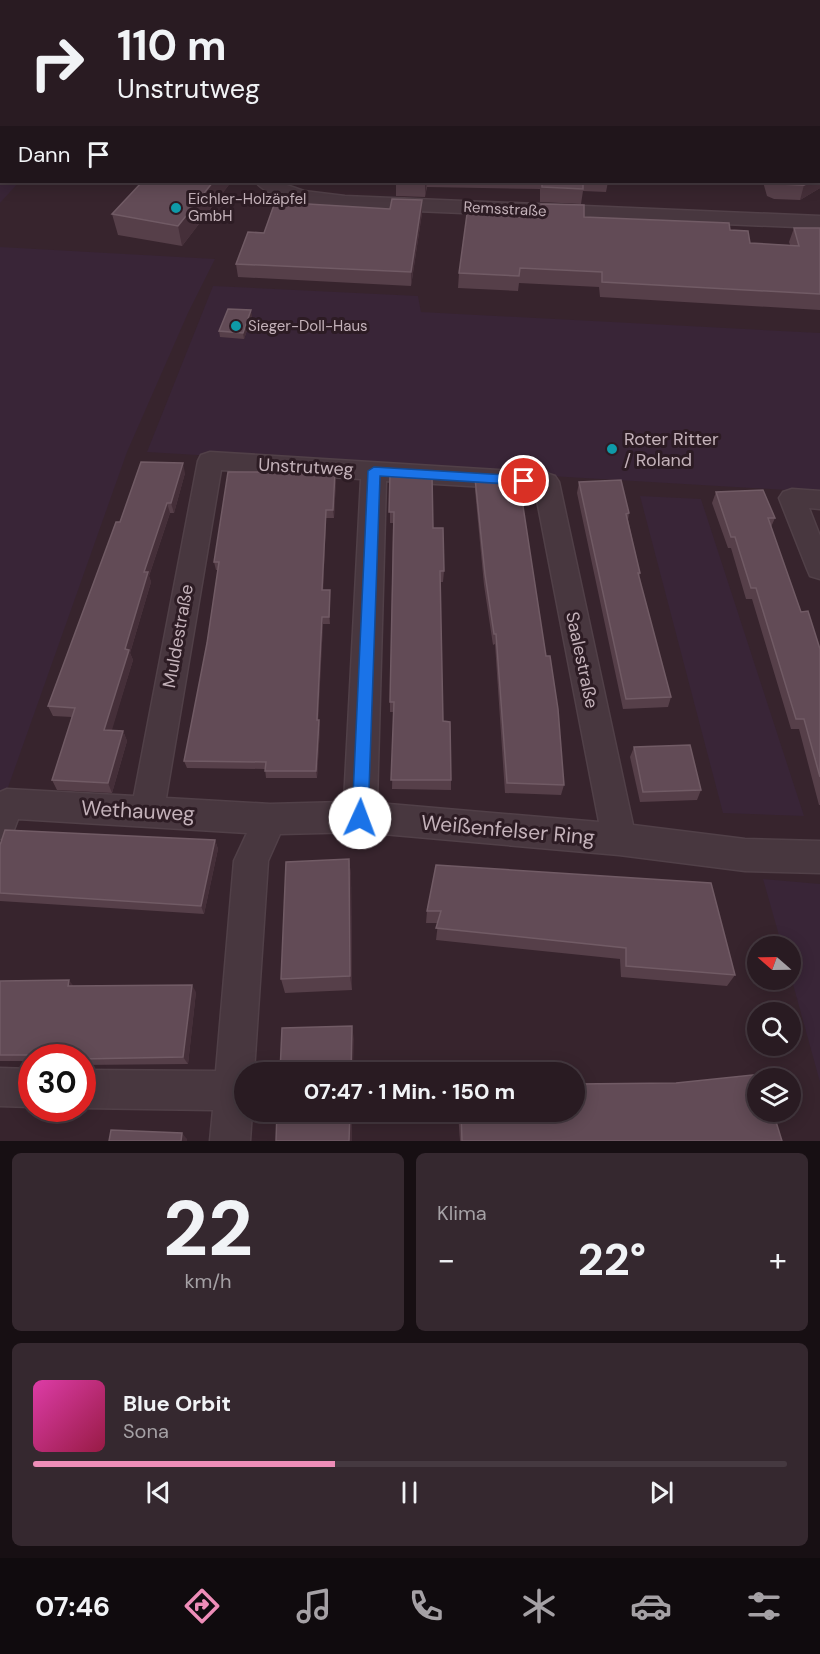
<!DOCTYPE html>
<html lang="de">
<head>
<meta charset="utf-8">
<style>
  body { margin:0; font-family:"DM Sans",sans-serif; background:#35282f; color:#f1f3f6; height:100vh; display:flex; flex-direction:column; font-size:22px; white-space:nowrap }
  * { box-sizing:border-box; margin:0 }
  p { font-size:20px; color:#a5a1a5 }
  .icon { flex:none; width:33px; height:33px; fill:none; stroke:currentColor; stroke-width:2; stroke-linecap:round; stroke-linejoin:round }
  .map { position:relative; height:1141px; overflow:hidden }
  .details { display:flex; flex-direction:column; gap:12px; padding:12px; background:#170f13; flex:1 }
  .details>* { flex:none }
  .banner { position:absolute; left:0px; top:0px; width:820px; height:183px; box-shadow:0 3px 15px #0003,0 0 0 2px #453940; background:#291b22; color:#f1f3f6; overflow:hidden }
  .needle { width:39px; rotate:290deg }
  .buttons { position:absolute; left:747px; top:936px; display:grid; gap:12px }
  .buttons a { display:grid; place-items:center; width:54px; height:54px; border-radius:50%; background:#291b22; box-shadow:0 3px 15px #0003,0 0 0 2px #453940; font-size:30px }
  .speed { position:absolute; left:18px; top:1044px; display:flex; gap:12px; font-size:30px; font-weight:700; text-align:center }
  .speed>* { display:grid; place-content:center; width:78px; height:78px; border-radius:50%; background:#291b22; box-shadow:0 3px 15px #0003,0 0 0 2px #453940; line-height:1 }
  .speed .limit { border:9px solid #d22; background:#fff; color:#111 }
  .pin { position:absolute; display:grid; place-items:center; width:51px; height:51px; color:#fff; margin:-26px; border:3px solid #fff; border-radius:50%; box-shadow:0 2px 6px #0007 }
  .me { position:absolute; width:66px; margin:-33px; rotate:2deg; stroke-linejoin:round; filter:drop-shadow(0 0 4px #0008) }
  .turn { display:flex; align-items:center; gap:21px; height:126px; padding:0 18px; font-size:27px }
  .turn .icon { width:78px; height:78px; stroke-width:2.5 }
  .turn b { display:block; font-size:42px; line-height:51px }
  .then { display:flex; align-items:center; height:57px; padding:0 18px; background:#0003; gap:12px; font-size:22px }
  .big { font-size:45px; font-weight:700; line-height:1.1 }
  .details .widget { flex:1; display:flex; flex-direction:column; justify-content:center; gap:9px; min-width:0; padding:0 21px; border-radius:9px; background:#35282f }
  .details .dial { align-items:center; gap:0 }
  .dial b { font-size:78px; line-height:1 }
  .song { display:flex; align-items:center; gap:18px }
  .cover { width:72px; height:72px; border-radius:9px; background:linear-gradient(135deg,hsl(320 70% 55%),hsl(340 70% 35%)) }
  .played { height:6px; border-radius:3px; background:linear-gradient(90deg,#ee8db8 40%,#453940 40%) }
  .keys { display:flex; justify-content:space-around; direction:ltr }
  .heat { display:flex; justify-content:space-between; align-items:center; font-size:33px; direction:ltr }
  .details .tiles { flex:1; display:grid; gap:12px; grid-template-columns:1fr 1fr }
  .widget:last-child { grid-column:span 2 }
  .trip { position:absolute; left:234px; top:1062px; width:351px; height:60px; border-radius:30px; background:#291b22; box-shadow:0 3px 15px #0003,0 0 0 2px #453940; font-weight:700; line-height:60px; text-align:center }
  .tabs { display:flex; height:96px; justify-content:space-around; align-items:center; background:#100b0e; color:#a5a1a5 }
  .tabs .icon { width:42px; height:42px }
  .tabs .selected { color:#ee8db8 }
  .tabs b { font-size:27px; color:#f1f3f6 }
  .map>svg:first-child { display:block }
  .green { fill:#392537 }
  .lines { fill:none; stroke-linecap:round; stroke-linejoin:round }
  .street-casing { stroke:#514048; stroke-width:3 }
  .street { fill:#48373f; fill-rule:evenodd }
  .wall { fill:#563f49 }
  .shaded-wall { fill:#452f39 }
  .building { fill:#624b56; stroke:#715b65; stroke-width:1.5 }
  .route { fill:#1a73e8; stroke:#114b97; stroke-width:1.5 }
  .culture-dot { fill:#0f9aa8; stroke:#2d1c24; stroke-width:2 }
  .labels { text-anchor:middle; dominant-baseline:central; stroke-width:6; stroke-linejoin:round; paint-order:stroke }
  .far-poi-label { font-size:15px; fill:#c4b2ba; stroke:#2d1c24; text-anchor:start }
  .far-street-label { font-size:15px; fill:#c4b2ba; stroke:#2d1c24 }
  .poi-label { font-size:18px; fill:#c4b2ba; stroke:#2d1c24; text-anchor:start }
  .street-label { font-size:18px; fill:#c4b2ba; stroke:#2d1c24 }
  .near-street-label { font-size:21px; fill:#c4b2ba; stroke:#2d1c24 }
</style>
</head>
<body>
<div class="map">
<svg width="820" height="1141" viewBox="0 0 820 1141">
  <rect width="100%" height="100%" fill="#37242d"/>
  <g class="green">
    <polygon points="0,32 2,182 19,182 0,203"/>
    <polygon points="0,247 215,259 188,313 127,452 0,810"/>
    <polygon points="213,286 418,296 421,312 820,333 820,492 147,452"/>
    <polygon points="640,496 701,499 804,816 723,813"/>
    <polygon points="763,879 820,884 820,1082 791,977 790,946 782,946"/>
  </g>
  <g class="lines">
    <g class="street-casing">
      <g id="street">
        <polygon points="145,0 164,0 144,2"/>
        <polygon points="794,0 808,0 809,2 795,2"/>
        <rect x="0" y="25" width="2" height="8"/>
        <rect x="819" y="25" width="1" height="9"/>
        <path d="M256,182H278L304,191L345,196L820,216V228L345,208C323,205 269,201 256,182Z"/>
        <path d="M210,452L546,473L555,476L559,482L633,825L745,839L820,841V873L745,871L619,855L360,832L280,834L268,861L254,1072H244V1112H252L250,1141H210L213,1110L82,1108V1070L216,1071L234,861L247,833L18,819L12,835L0,839V792L7,789L134,796L198,461L201,455ZM221,470L361,479L344,802L270,804L166,798ZM386,481L535,490L599,822L377,803Z"/>
        <polygon points="792,489 820,491 820,509 809,508 820,536 820,579 810,576 807,569 779,498 783,492"/>
        <polygon points="0,1068 32,1069 32,1107 0,1106"/>
      </g>
    </g>
    <use href="#street" class="street"/>
  </g>
  <g class="wall">
    <polygon points="413,0 725,0 726,2 415,2"/>
    <polygon points="142,182 231,182 182,246 118,235 112,214"/>
    <polygon points="391,182 608,182 606,192 583,191 581,204 540,202 540,189 427,187 425,197 396,196 396,182"/>
    <polygon points="763,182 819,182 820,188 800,200 774,199 767,196"/>
    <polygon points="541,204 584,217 730,230 750,243 790,245 789,242 794,228 820,228 820,310 600,297 599,287 519,283 518,291 458,288 459,273 540,218"/>
    <polygon points="390,209 422,213 411,286 238,277 236,264 264,233"/>
    <polygon points="252,316 244,339 220,337 219,331"/>
    <polygon points="185,473 174,513 170,513 149,576 151,582 130,653 133,660 111,731 123,731 127,741 112,793 57,790 52,780 72,717 53,716 48,706 120,522"/>
    <polygon points="390,474 433,528 444,571 443,582 440,582 443,721 451,780 451,790 392,789 394,712 390,712 390,702 393,523 390,523"/>
    <polygon points="475,478 564,785 561,795 505,793 495,644 493,645 484,585 475,490"/>
    <polygon points="336,480 334,518 326,518 323,590 330,590 330,624 323,624 318,720 319,720 320,727 317,778 266,778 265,769 187,768 184,761 207,643 218,570 216,570 214,562"/>
    <polygon points="579,482 629,513 628,520 640,573 639,577 671,697 668,707 623,709 577,493"/>
    <polygon points="716,492 775,518 771,527 801,612 820,649 820,805 819,805 799,729 791,729 752,599 746,599 731,548 728,548 712,503"/>
    <polygon points="634,747 701,790 697,800 640,802 630,757"/>
    <polygon points="215,840 218,849 204,914 0,901 0,845"/>
    <polygon points="349,859 351,876 352,990 285,993 281,979"/>
    <polygon points="436,865 735,975 727,986 621,977 620,959 436,940 438,923 426,923 427,911"/>
    <polygon points="0,981 74,986 196,992 188,1064 82,1065 82,1058 32,1058 32,1061 0,1061"/>
    <polygon points="458,1112 574,1112 782,1141 460,1141"/>
  </g>
  <g class="shaded-wall">
    <polygon points="820,176 820,188 800,200 804,185 811,182 819,182 819,177"/>
    <polygon points="213,182 231,182 182,246 178,226"/>
    <polygon points="425,182 427,182 425,197"/>
    <polygon points="422,200 422,213 411,286 411,272"/>
    <polygon points="251,310 252,316 244,339 243,333"/>
    <polygon points="183,463 185,473 174,513 171,503"/>
    <polygon points="335,472 336,480 334,518 333,510"/>
    <polygon points="167,503 170,513 149,576 151,582 130,653 133,660 109,740 104,730 144,572"/>
    <polygon points="326,510 326,518 323,598 322,590"/>
    <polygon points="330,590 330,624 329,617"/>
    <polygon points="322,617 323,624 318,727 317,720"/>
    <polygon points="319,720 320,727 317,778 316,771"/>
    <polygon points="123,731 127,741 112,793 108,783"/>
    <polygon points="215,840 218,849 204,914 201,906"/>
    <polygon points="349,859 351,876 352,990 350,976"/>
    <polygon points="69,980 75,988 68,986"/>
    <polygon points="192,985 196,992 188,1064 183,1057"/>
    <polygon points="352,1026 354,1039 353,1072 351,1072"/>
    <polygon points="350,1112 352,1112 352,1141 349,1141"/>
    <polygon points="182,1133 187,1139 187,1141 181,1141"/>
  </g>
  <g class="building">
    <polygon points="165,0 380,0 383,2 161,2"/>
    <polygon points="439,0 725,0 726,2 442,2"/>
    <polygon points="819,58 820,60 820,176 819,177"/>
    <polygon points="142,182 213,182 178,226 112,214"/>
    <polygon points="542,182 583,182 583,189 542,187"/>
    <polygon points="773,182 811,182 804,185 779,184"/>
    <polygon points="392,199 422,200 411,272 236,264 248,232 264,233 275,202 390,209"/>
    <polygon points="541,204 584,205 584,217 729,223 730,230 748,231 750,243 799,246 794,228 820,228 820,294 602,282 602,272 520,268 519,276 459,273 467,214 541,218"/>
    <polygon points="228,309 251,310 243,333 219,331"/>
    <polygon points="141,462 183,463 171,503 167,503 144,572 148,572 125,649 129,650 104,730 123,731 108,783 52,780 75,708 48,706 116,522 120,522"/>
    <polygon points="295,470 335,472 333,510 326,510 322,590 330,590 329,617 322,617 317,720 319,720 316,771 265,771 266,762 184,761 207,643 219,562 214,562 228,472 295,472"/>
    <polygon points="390,474 432,475 433,528 443,528 444,571 440,571 443,721 450,722 451,780 391,780 394,702 390,702 394,512 389,512"/>
    <polygon points="475,478 519,480 546,656 550,656 558,709 564,785 507,783 496,634 494,634 485,574"/>
    <polygon points="621,480 629,513 626,514 640,573 638,573 671,697 626,699 579,482"/>
    <polygon points="763,490 775,518 768,518 801,612 808,611 820,649 820,777 804,719 796,719 756,588 751,588 735,537 731,537 716,492"/>
    <polygon points="690,745 701,790 643,792 634,747"/>
    <polygon points="5,830 215,840 201,906 0,893 0,845"/>
    <polygon points="349,859 350,976 281,979 286,862"/>
    <polygon points="436,865 711,883 735,975 626,966 626,948 436,928 441,911 427,911"/>
    <polygon points="69,980 68,986 192,985 183,1057 82,1059 82,1058 75,1058 76,1055 0,1055 0,981"/>
    <polygon points="352,1026 351,1072 280,1072 282,1028"/>
    <polygon points="762,1074 763,1078 758,1078 758,1112 773,1112 782,1141 462,1141 461,1112 574,1112 574,1084 676,1083"/>
    <polygon points="277,1112 350,1112 349,1141 276,1141"/>
    <polygon points="111,1130 182,1133 181,1141 109,1141"/>
  </g>
  <polygon class="route" points="374,467 524,476 530,481 524,485 380,476 368,818 366,823 360,825 354,823 352,818 368,471"/>
  <g class="culture-dot">
    <circle cx="176" cy="208" r="6"/>
    <circle cx="236" cy="326" r="6"/>
    <circle cx="612" cy="449" r="6"/>
  </g>
  <g class="labels">
    <g class="far-poi-label">
      <text x="188" y="199">Eichler-Holzäpfel<tspan x="188" dy="17">GmbH</tspan></text>
      <text x="248" y="326">Sieger-Doll-Haus</text>
    </g>
    <g class="far-street-label">
      <text transform="translate(505 209) rotate(3)">Remsstraße</text>
    </g>
    <g class="poi-label">
      <text x="624" y="439">Roter Ritter<tspan x="624" dy="21">/ Roland</tspan></text>
    </g>
    <g class="street-label">
      <text transform="translate(306 467) rotate(3)">Unstrutweg</text>
      <text transform="translate(178 636) rotate(-80)">Muldestraße</text>
      <text transform="translate(582 660) rotate(78)">Saalestraße</text>
    </g>
    <g class="near-street-label">
      <text transform="translate(138 811) rotate(3)">Wethauweg</text>
      <text transform="translate(508 830) rotate(5)">Weißenfelser Ring</text>
    </g>
  </g>
</svg>
<div class="buttons">
<a><svg class="needle" viewBox="-14 -14 28 28"><path d="M0-13l5 13h-10z" fill="#e53935"/><path d="M0 13l5-13h-10z" fill="#a5a1a5"/></svg></a>
<a><svg class="icon" aria-label="search" viewBox="0 0 24 24"><circle cx="10" cy="10" r="6"/><path d="M15 15l6 6"/></svg></a>
<a><svg class="icon" aria-label="layers" viewBox="0 0 24 24"><path d="M12 4l9 5-9 5-9-5zM3 14l9 5 9-5"/></svg></a>
</div>
<div class="speed"><div class="limit">30</div></div>
<div class="pin" style="left:524px;top:481px;background:#d93025"><svg class="icon" aria-label="arrive" viewBox="0 0 24 24"><path d="M6 21V4h12l-3 4 3 4H6"/></svg></div>
<svg class="me" style="left:360px;top:818px" viewBox="-20 -20 40 40"><circle r="19" fill="#fff"/><path d="M0-13L10 11 0 6-10 11z" fill="#1a73e8"/></svg>
<div class="trip">07:47 · 1 Min. · 150 m</div>
<div class="banner">
<div class="turn"><svg class="icon" aria-label="right" viewBox="0 0 24 24"><path d="M7 20v-9h11M14 6l5 5-5 5"/></svg><div><b>110 m</b>Unstrutweg</div></div>
<div class="then">Dann<svg class="icon" aria-label="arrive" viewBox="0 0 24 24"><path d="M6 21V4h12l-3 4 3 4H6"/></svg></div>
</div>
</div>
<section class="details">
<div class="tiles">
<div class="widget dial"><b>22</b><p>km/h</p></div>
<div class="widget"><p>Klima</p>
<div class="heat"><a>−</a><b class="big">22°</b><a>+</a></div>
</div>
<div class="widget">
<div class="song"><i class="cover"></i><div><b>Blue Orbit</b><p>Sona</p></div></div>
<div class="played"></div>
<div class="keys"><svg class="icon" aria-label="previous" viewBox="0 0 24 24"><path d="M18 5L8 12l10 7zM5 5v14"/></svg><svg class="icon" aria-label="pause" viewBox="0 0 24 24"><path d="M8 5v14M16 5v14"/></svg><svg class="icon" aria-label="next" viewBox="0 0 24 24"><path d="M6 5l10 7-10 7zM19 5v14"/></svg></div>
</div>
</div>
</section>
<nav class="tabs">
<b>07:46</b>
<svg class="icon selected" aria-label="directions" viewBox="0 0 24 24"><path d="M12 3l9 9-9 9-9-9zM9 14v-3h6M13 9l2 2-2 2"/></svg>
<svg class="icon" aria-label="music" viewBox="0 0 24 24"><path d="M9 18V5l10-2v13"/><circle cx="6" cy="18" r="3"/><circle cx="16" cy="16" r="3"/></svg>
<svg class="icon" aria-label="phone" viewBox="0 0 24 24"><path d="M5 4h4l2 5-3 2q2 4 5 5l2-3 5 2v4C11 20 4 13 5 4z"/></svg>
<svg class="icon" aria-label="climate" viewBox="0 0 24 24"><path d="M12 3v18M4 7l16 10M4 17L20 7"/></svg>
<svg class="icon" aria-label="car" viewBox="0 0 24 24"><path d="M5 17H2v-5l4-1 3-4h7l3 4 3 1v5h-3M9 17h6M6 11h13"/><circle cx="7" cy="17" r="2"/><circle cx="17" cy="17" r="2"/></svg>
<svg class="icon" aria-label="filters" viewBox="0 0 24 24"><path d="M4 7h16M4 17h16"/><circle cx="9" cy="7" r="2"/><circle cx="15" cy="17" r="2"/></svg>
</nav>
</body>
</html>
